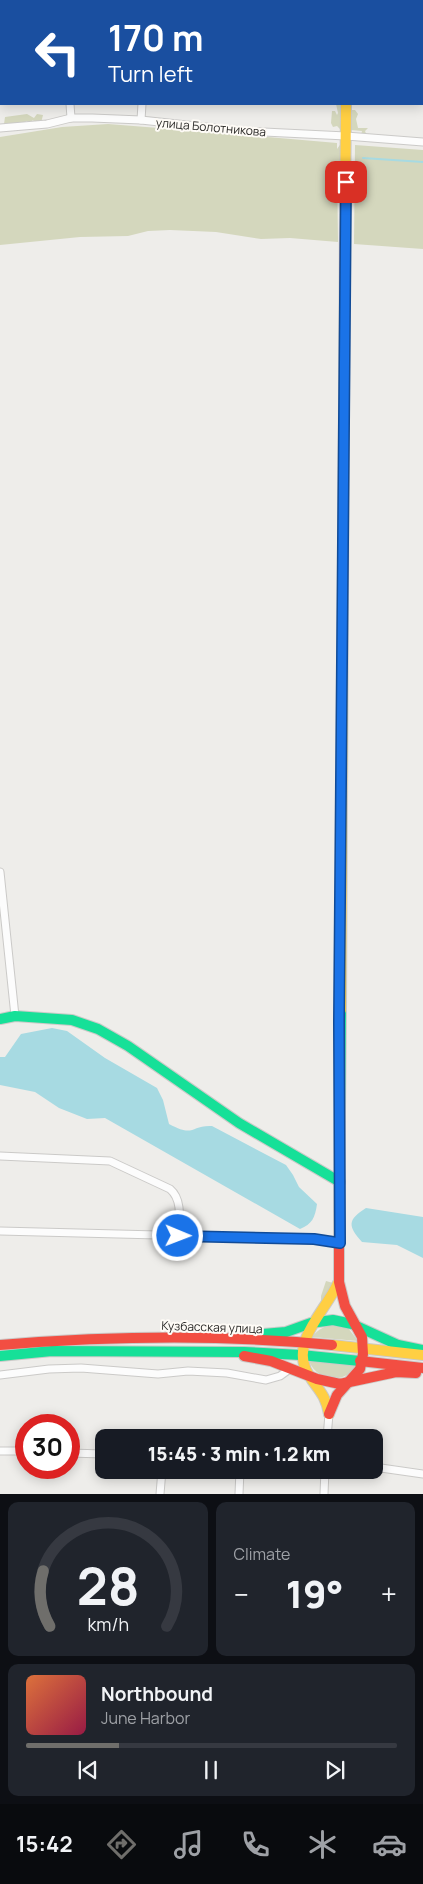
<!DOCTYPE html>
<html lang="en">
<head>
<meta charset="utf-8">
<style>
  body { margin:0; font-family:Manrope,sans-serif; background:#20242c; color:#f1f3f6; height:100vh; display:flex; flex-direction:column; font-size:19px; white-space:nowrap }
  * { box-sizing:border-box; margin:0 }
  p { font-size:16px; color:#9ea1a6 }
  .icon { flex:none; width:28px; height:28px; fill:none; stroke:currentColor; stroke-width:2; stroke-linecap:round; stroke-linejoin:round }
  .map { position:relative; height:1494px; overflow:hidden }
  .sheet { display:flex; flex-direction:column; gap:8px; padding:8px; background:#0d0f14; flex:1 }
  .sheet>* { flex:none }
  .hud { position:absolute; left:0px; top:0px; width:424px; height:105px; box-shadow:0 2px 12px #0003; background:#1a4fa0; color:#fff; overflow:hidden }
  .speed { position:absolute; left:15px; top:1414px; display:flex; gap:10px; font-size:25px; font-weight:700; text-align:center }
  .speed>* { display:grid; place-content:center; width:65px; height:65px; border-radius:50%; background:#171b24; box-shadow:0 2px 12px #0003; line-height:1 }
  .speed .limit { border:8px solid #d22; background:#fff; color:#111 }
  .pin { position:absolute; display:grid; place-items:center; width:42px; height:42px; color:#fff; margin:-21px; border-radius:10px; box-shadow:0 2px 8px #0006 }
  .me { position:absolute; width:55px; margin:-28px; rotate:91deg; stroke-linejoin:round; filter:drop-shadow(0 0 4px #0008) }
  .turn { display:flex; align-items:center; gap:18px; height:105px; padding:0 25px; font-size:22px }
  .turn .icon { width:65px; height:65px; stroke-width:2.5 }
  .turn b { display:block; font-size:35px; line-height:42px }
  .big { font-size:38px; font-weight:800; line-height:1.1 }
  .sheet .card { flex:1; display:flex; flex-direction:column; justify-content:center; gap:8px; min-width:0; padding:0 18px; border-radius:10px; background:#20242c }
  .sheet .dial { align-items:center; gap:0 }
  .dial svg { height:130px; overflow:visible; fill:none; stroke:#363941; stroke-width:7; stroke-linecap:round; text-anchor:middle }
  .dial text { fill:#f1f3f6; stroke:none }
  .song { display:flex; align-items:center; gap:15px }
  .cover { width:60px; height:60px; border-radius:8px; background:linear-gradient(135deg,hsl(20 70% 55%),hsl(340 70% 35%)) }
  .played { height:5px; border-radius:2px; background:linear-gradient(90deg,#6f6e6b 25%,#363941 25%) }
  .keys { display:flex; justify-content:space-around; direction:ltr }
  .heat { display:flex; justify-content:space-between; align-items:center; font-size:28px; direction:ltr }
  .sheet .tiles { flex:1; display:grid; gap:8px; grid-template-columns:1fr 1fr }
  .card:last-child { grid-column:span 2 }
  .trip { position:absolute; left:95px; top:1429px; width:288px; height:50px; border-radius:10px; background:#171b24; box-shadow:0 2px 12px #0003; font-weight:800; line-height:50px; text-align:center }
  .dock { display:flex; height:80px; justify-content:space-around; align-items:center; background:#090b0e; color:#9ea1a6 }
  .dock .icon { width:35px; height:35px }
  .dock .active { color:#6f6e6b }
  .dock b { font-size:22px; color:#f1f3f6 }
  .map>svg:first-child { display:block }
  .green { fill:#d4d7bd }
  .water { fill:#a7dae2 }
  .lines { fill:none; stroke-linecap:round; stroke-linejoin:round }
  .stream { stroke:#a7dae2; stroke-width:2 }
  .street-casing { stroke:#cbcac8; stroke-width:9 }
  .fast-casing { stroke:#cbcac8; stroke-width:12 }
  .slow-casing { stroke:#cbcac8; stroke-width:12 }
  .jam-casing { stroke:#cbcac8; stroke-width:12 }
  .street { stroke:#fcfcfc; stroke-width:7 }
  .fast { stroke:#16e098; stroke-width:10 }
  .slow { stroke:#ffcf43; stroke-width:10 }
  .jam { stroke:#f24e42; stroke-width:10 }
  .route-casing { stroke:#114b97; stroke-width:12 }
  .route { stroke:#1a73e8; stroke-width:9 }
  .labels { text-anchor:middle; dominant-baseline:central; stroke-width:4; stroke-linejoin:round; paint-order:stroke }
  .street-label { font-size:12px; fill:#2a2927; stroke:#fefbf6 }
</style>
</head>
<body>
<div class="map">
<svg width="423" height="1494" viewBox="0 0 423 1494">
  <rect width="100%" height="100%" fill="#eeedea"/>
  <g class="green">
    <polygon points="336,104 347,104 351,110 355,110 358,114 356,119 358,128 368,128 365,131 367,136 361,135 362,131 351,130 349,122 343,132 337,126 333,127 331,123 332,111 335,111 337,115 338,113"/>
    <polygon points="27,114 34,118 37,114 43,115 41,123 34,122 33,120 31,122 26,121 25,124 7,126 4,124 5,117"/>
    <polygon points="108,124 235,134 235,132 256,133 256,136 337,143 337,149 342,142 341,164 337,163 338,242 290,238 261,239 216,232 170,230 148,231 128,236 80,237 0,245 0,137 62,127"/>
    <polygon points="355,145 423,150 423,249 354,244"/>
    <polygon points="326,1281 333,1283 324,1302 321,1301 321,1296"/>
    <path d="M336,1324L348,1328L358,1341L312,1337C319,1328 325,1326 336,1324Z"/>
    <path d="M309,1361L357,1364C347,1385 317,1382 309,1361Z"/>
  </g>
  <g class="water">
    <path d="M52,1028L67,1031L105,1058L157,1088L163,1100L169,1124C195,1138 190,1125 212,1126L286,1165L293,1175L299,1187L317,1204C315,1218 312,1224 300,1229L105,1118L87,1119L59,1108L35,1092L0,1085V1057H5L21,1034Z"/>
    <path d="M366,1208L423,1217V1258L397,1245L362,1242C348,1226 347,1220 366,1208Z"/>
  </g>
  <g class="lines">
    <polyline class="stream" points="363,158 423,162"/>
    <g class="street-casing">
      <g id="street">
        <polyline points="63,0 63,1"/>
        <polyline points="370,0 384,1"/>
        <polyline points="422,5 423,5"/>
        <polyline points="422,71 423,71"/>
        <polyline points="70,104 71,118"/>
        <polyline points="141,120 142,104"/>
        <polyline points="0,128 47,124 71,118 92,118 141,120 242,131 346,136 423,142"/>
        <polyline points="0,872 15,1016"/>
        <path d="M0,1156L110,1161L170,1189C183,1200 179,1220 178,1235"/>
        <polyline points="0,1231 314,1239 340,1243"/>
        <polyline points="0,1375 49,1369 81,1368 158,1374 188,1371 227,1373 266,1380 280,1376 287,1371 289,1368"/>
        <polyline points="327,1438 329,1414"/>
        <polyline points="0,1451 26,1451"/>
        <polyline points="69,1453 104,1454"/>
        <polyline points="374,1467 423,1474"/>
        <polyline points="160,1494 162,1470"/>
        <polyline points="239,1494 240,1470"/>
        <polyline points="324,1494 325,1470"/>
      </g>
    </g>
    <g class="fast-casing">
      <g id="fast">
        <polyline points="0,1019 15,1016 72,1020 98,1029 128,1046 239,1123 340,1182"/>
        <polyline points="339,1213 341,1010"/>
        <polyline points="251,1335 286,1332 311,1323 333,1320 352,1324 398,1345 423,1350"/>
        <polyline points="0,1356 52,1351 244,1352 301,1355 360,1361"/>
      </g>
    </g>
    <g class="slow-casing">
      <g id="slow">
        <polyline points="347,0 347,1"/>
        <polyline points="345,213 346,104"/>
        <polyline points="341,1010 343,597"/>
        <polyline points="332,1345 423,1355"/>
        <path d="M329,1414C325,1391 315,1388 306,1370C292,1339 327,1309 338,1283"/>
      </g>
    </g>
    <g class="jam-casing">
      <g id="jam">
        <polyline points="343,597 345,213"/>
        <path d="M0,1345C111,1336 221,1334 332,1345"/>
        <polyline points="244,1356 271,1361 317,1379 340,1384 396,1372 416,1373"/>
        <polyline points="360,1361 423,1368"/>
        <polyline points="329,1414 337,1395 360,1369 363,1354 362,1337 345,1306 339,1282 339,1213"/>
      </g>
    </g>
    <use href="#street" class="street"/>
    <use href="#fast" class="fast"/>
    <use href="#slow" class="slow"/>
    <use href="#jam" class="jam"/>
  </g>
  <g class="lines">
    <g class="route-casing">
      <polyline id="route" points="178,1236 314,1239 340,1243 339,1022 346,182"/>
    </g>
    <use href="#route" class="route"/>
  </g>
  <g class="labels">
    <g class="street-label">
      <text transform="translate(211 127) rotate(5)">улица Болотникова</text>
      <text transform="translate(212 1327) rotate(2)">Кузбасская улица</text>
    </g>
  </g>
</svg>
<div class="speed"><div class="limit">30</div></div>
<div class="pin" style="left:346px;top:182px;background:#d93025"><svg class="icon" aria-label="arrive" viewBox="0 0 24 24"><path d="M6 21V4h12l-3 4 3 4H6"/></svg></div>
<svg class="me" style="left:178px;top:1236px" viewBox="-20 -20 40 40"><circle r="17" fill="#1a73e8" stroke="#fff" stroke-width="3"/><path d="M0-11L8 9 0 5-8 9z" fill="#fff"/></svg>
<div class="trip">15:45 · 3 min · 1.2 km</div>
<div class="hud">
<div class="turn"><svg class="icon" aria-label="left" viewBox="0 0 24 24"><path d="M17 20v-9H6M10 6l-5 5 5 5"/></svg><div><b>170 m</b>Turn left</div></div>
</div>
</div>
<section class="sheet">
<div class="tiles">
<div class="card dial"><svg viewBox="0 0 100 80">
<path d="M14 69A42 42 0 1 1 86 69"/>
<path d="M14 69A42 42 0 0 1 10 35" stroke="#6f6e6b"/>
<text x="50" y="56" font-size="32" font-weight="700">28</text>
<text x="50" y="72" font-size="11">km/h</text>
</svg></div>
<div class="card"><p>Climate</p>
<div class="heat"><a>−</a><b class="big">19°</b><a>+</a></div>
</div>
<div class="card">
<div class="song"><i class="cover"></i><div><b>Northbound</b><p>June Harbor</p></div></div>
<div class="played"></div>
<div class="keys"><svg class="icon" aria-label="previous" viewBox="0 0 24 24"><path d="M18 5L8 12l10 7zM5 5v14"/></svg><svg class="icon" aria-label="pause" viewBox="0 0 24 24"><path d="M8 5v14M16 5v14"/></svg><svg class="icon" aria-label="next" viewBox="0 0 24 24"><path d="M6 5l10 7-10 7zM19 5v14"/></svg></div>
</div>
</div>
</section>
<nav class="dock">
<b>15:42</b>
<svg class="icon active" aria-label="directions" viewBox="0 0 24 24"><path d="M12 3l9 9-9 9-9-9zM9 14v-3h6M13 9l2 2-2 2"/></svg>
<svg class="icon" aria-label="music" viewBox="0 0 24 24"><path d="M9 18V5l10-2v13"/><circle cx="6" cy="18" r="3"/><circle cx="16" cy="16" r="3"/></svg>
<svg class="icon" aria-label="phone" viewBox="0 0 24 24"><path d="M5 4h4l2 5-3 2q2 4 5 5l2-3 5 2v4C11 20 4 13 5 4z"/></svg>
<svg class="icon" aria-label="climate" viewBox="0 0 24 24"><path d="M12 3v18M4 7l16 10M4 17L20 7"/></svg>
<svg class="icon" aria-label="car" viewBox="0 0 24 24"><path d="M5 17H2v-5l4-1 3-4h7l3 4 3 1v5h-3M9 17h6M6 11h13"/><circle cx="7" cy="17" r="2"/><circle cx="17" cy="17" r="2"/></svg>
</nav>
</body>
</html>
